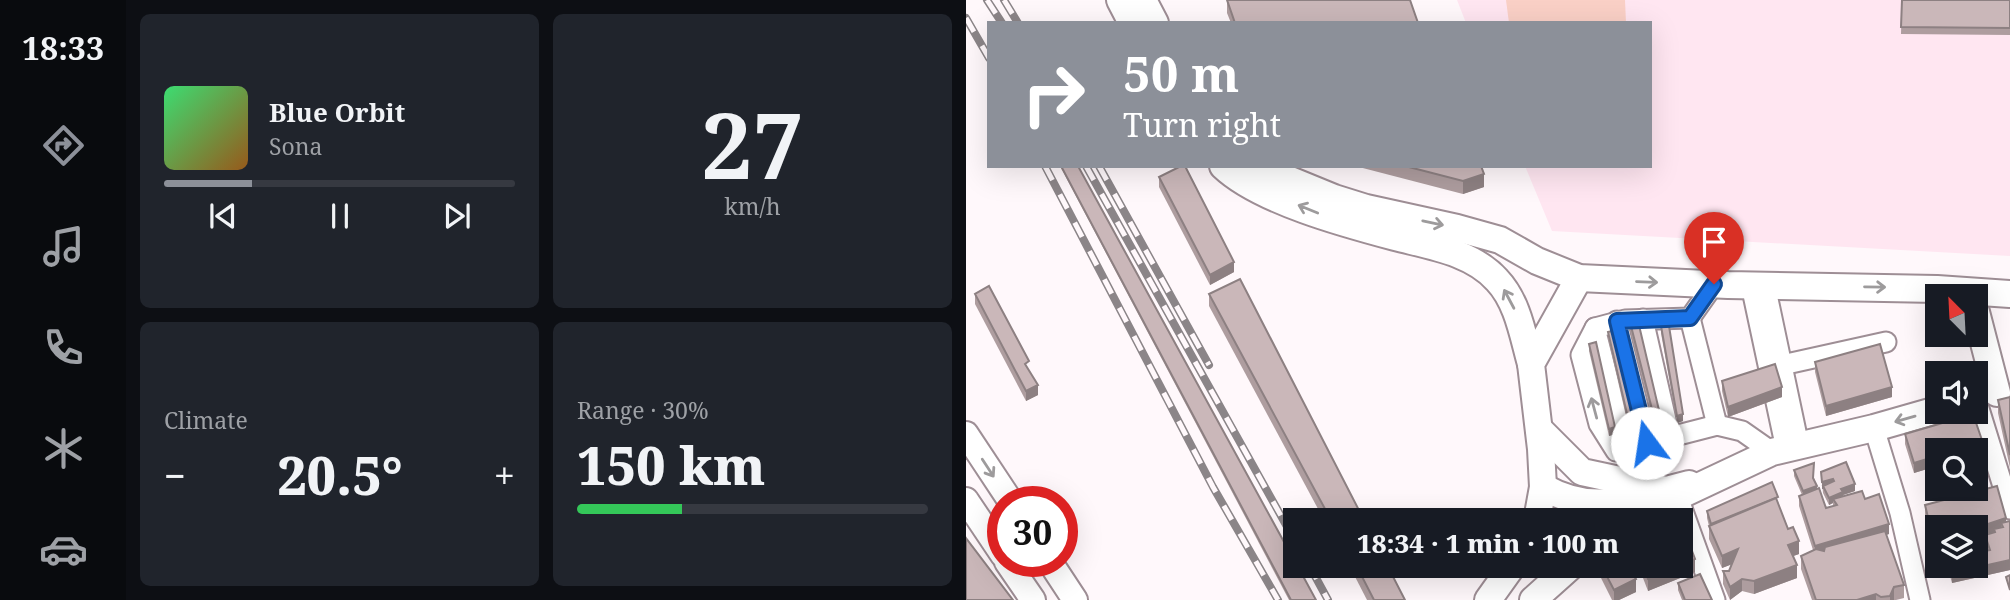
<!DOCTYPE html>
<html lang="en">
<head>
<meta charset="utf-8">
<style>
  body { margin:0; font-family:"Noto Serif",serif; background:#20242c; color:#f1f3f6; height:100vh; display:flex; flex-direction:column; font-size:26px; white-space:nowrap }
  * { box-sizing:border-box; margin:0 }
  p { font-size:23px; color:#9ea1a6 }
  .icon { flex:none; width:38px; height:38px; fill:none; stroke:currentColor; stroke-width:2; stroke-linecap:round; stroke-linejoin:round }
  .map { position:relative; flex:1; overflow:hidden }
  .drawer { display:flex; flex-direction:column; gap:14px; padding:14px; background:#0d0f14; width:840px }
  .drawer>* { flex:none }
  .banner { position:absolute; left:21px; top:21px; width:665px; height:147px; border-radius:0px; box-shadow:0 7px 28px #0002; background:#8c9099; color:#fff; overflow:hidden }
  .needle { width:46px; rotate:336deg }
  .buttons { position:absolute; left:959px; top:284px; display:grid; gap:14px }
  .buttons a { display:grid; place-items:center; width:63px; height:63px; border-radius:0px; background:#171b24; box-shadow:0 7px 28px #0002; font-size:35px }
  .speed { position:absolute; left:21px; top:486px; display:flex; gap:14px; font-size:35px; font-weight:700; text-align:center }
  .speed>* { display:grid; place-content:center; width:91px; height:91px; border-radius:50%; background:#171b24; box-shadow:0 7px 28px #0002; line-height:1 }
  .speed .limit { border:10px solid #d22; background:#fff; color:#111 }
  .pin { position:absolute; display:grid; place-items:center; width:60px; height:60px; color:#fff; margin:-72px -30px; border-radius:50% 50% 50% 0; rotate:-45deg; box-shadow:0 0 7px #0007 }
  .pin .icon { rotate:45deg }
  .me { position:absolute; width:77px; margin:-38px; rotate:346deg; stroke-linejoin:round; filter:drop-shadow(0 0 5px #0008) }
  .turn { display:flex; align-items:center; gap:24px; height:147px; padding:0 21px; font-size:32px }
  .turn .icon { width:91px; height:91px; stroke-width:2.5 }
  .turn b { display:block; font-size:49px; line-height:60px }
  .big { font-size:52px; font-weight:800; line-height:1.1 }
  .drawer .card { flex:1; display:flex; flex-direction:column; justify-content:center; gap:10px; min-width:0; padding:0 24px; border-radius:10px; background:#20242c }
  .drawer .dial { align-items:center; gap:0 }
  .dial b { font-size:91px; line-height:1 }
  .song { display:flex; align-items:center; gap:21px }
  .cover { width:84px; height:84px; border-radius:10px; background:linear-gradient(135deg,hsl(140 70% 55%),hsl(30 70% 35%)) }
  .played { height:7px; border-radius:4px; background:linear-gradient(90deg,#8c9099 25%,#363941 25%) }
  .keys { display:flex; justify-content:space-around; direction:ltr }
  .heat { display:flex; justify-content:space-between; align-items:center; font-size:38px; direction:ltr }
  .charge { height:10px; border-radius:5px; background:linear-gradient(90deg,#34c759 30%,#363941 0) }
  .drawer .tiles { flex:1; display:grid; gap:14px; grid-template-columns:repeat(2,1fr) }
  .trip { position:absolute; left:317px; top:508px; width:410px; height:70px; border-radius:0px; background:#171b24; box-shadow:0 7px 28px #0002; font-weight:800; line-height:70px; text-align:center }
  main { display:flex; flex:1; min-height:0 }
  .menu { display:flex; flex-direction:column; width:126px; justify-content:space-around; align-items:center; background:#090b0e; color:#9ea1a6 }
  .menu .icon { width:49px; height:49px }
  .menu .selected { color:#8c9099 }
  .menu b { font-size:32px; color:#f1f3f6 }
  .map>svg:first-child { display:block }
  .built { fill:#ffe6f1 }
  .green { fill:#fad0c6 }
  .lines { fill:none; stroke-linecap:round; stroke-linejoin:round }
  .minor-casing { stroke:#9e8e95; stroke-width:23 }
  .tertiary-casing { stroke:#9e8e95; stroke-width:28 }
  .secondary-casing { stroke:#9e8e95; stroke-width:30 }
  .minor { stroke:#fff; stroke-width:19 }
  .tertiary { stroke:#fff; stroke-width:24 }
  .secondary { stroke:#fff; stroke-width:26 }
  .rail-casing { stroke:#8b8588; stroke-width:8 }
  .rail { stroke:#fff8fb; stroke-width:5; stroke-dasharray:16; stroke-linecap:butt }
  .wall { fill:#ae9d9f }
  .shaded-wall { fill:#8d8082 }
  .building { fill:#cab7b9; stroke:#8d8082; stroke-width:2 }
  .oneway { stroke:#9d9b9c }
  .route-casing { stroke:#114b97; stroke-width:18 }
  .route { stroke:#1a73e8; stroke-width:12 }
</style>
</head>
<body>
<main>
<nav class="menu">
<b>18:33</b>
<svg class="icon selected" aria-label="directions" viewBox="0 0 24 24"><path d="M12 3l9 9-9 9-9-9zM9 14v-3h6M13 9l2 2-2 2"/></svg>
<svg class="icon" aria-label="music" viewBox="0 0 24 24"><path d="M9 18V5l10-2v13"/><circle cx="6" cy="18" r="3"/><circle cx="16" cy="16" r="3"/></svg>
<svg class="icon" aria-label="phone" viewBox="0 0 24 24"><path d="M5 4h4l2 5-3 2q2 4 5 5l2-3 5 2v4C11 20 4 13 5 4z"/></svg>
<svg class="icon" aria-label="climate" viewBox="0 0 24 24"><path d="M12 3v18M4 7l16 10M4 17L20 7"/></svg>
<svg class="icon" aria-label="car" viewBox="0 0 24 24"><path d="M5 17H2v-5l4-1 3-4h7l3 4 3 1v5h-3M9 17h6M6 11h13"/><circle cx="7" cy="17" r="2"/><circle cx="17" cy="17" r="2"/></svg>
</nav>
<section class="drawer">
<div class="tiles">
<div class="card">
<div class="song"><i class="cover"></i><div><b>Blue Orbit</b><p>Sona</p></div></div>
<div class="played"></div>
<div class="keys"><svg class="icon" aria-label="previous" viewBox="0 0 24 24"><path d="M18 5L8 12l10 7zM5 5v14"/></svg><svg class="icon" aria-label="pause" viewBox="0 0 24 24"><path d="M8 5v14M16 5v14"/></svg><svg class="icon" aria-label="next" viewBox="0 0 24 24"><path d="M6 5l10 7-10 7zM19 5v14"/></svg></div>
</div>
<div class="card dial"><b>27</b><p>km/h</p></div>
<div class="card"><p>Climate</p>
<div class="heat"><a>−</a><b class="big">20.5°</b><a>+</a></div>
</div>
<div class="card"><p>Range · 30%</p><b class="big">150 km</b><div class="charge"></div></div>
</div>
</section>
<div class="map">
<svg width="1044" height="600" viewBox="0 0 1044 600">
  <rect width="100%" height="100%" fill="#fff8fb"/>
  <polygon class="built" points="491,0 1044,0 1044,256 586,231 559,166 684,166 684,23 500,23"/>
  <polygon class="green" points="540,0 659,0 660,23 543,23"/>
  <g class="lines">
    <g class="minor-casing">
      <g id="minor">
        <polyline points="748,284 724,318 659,320 629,328 615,355 633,424 650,451 751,425 776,431 806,452"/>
        <polyline points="785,285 820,449"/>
        <polyline points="799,285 833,446"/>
        <polyline points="724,318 751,425"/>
        <polyline points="677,319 704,437"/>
        <polyline points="651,321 681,443"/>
        <polyline points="629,328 660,449"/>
        <polyline points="816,365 920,342"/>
        <polyline points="1010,399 1044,509"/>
        <polyline points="908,428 934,513 954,600"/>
        <polyline points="712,497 749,600"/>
      </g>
    </g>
    <g class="tertiary-casing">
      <g id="tertiary">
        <polyline points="0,434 45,502"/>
        <polyline points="0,500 37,555"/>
        <polyline points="41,562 67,600"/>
        <polyline points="84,562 109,600"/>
      </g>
    </g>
    <g class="secondary-casing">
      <g id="secondary">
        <polyline points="154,0 166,23"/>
        <polyline points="177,0 189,23"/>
        <path d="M257,166C294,201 380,224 429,237C464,246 506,252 531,280C552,302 557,336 565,364"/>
        <polyline points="290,166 368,198 400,208 491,228 534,240 571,261 613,278 762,285 971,289 1044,294"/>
        <polyline points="1010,312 1031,393"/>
        <polyline points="573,429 616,472 700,490 723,484"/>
        <path d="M577,487C620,511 649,503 693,491"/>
        <polyline points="571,520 577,487 575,449 565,364 613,278"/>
        <polyline points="667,520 685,509 806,452 908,428 971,410"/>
        <polyline points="522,600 547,565"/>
        <polyline points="567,600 606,565"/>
      </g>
    </g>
    <use href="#minor" class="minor"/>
    <use href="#tertiary" class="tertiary"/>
    <use href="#secondary" class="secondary"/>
    <g class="rail-casing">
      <g id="rail">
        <polyline points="21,0 36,23"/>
        <polyline points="38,0 52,23"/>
        <polyline points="0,18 23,58"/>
        <polyline points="79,166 247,487 312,600"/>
        <polyline points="120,166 329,541"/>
        <polyline points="133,166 243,365"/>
        <polyline points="343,565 362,600"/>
      </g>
    </g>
    <use href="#rail" class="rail"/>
  </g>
  <g class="wall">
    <polygon points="261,0 452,23 265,23 261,13"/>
    <polygon points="936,0 1044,0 1044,35 935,34"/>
    <polygon points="94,166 112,166 350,600 323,600"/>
    <polygon points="389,166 515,166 518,187 497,194"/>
    <polygon points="193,177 268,272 244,285 193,187"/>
    <polygon points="9,294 63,370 72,395 60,401 9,304"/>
    <polygon points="243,294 398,520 358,520 243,306"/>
    <polygon points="664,322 696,430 690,432 664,329"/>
    <polygon points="695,326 717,421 711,423 695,333"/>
    <polygon points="642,332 673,436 665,438 642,338"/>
    <polygon points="623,344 649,434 643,436 623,351"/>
    <polygon points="849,362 926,397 860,416 849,372"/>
    <polygon points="756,381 816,397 762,417 756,391"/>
    <polygon points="1044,397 1044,468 1032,413 1032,400"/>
    <polygon points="1007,414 1017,443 1017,453 1010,455 1010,450 971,450 971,466 948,473 939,444 939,434"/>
    <polygon points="828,470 848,478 851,489 860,508 867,506 867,503 863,505 857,493 855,472 889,491 877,495 877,496 899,499 923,534 920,535 938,585 938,598 930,600 846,600 835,569 835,556 847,550 833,506 833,496 836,495 828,476"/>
    <polygon points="976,488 1010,488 1020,489 1040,522 1044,570 986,583 981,565 1010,565 1014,552 1021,551 1019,545 1019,535 1028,532 1010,538 971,527 971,550 968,552 959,515 959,505 978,500"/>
    <polygon points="812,503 833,554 827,556 831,578 788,594 776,591 764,600 757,584 757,571 763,571 766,564 756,568 743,539 743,526 741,518 741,511"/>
    <polygon points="383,565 421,565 439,600 401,600"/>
    <polygon points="634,565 662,565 670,592 653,600 646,600 634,576"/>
    <polygon points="672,565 714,565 729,572 682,591"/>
    <polygon points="712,583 746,600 716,600 712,590"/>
  </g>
  <g class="shaded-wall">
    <polygon points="518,174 518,187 497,194 497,181"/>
    <polygon points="268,262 268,272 244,285 244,275"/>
    <polygon points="72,385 72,395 60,401 60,391"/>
    <polygon points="816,387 816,397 762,417 762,407"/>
    <polygon points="926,387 926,397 860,416 860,406"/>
    <polygon points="717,414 717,421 711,423 711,416"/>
    <polygon points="696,423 696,430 690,432 690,425"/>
    <polygon points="649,427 649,434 643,436 643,429"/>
    <polygon points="673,429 673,436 665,438 665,431"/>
    <polygon points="1017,443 1017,453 1010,455 1010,450 995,450"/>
    <polygon points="971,456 971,466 948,473 948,463"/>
    <polygon points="867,479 867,486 857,486 857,489 856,489 856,482"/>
    <polygon points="889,484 889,491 877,495 877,499 867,499 867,503 863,505 863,498 875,489"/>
    <polygon points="1020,485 1020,492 978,502 978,495"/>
    <polygon points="851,486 851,492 837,498 837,491"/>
    <polygon points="1040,518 1040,528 1037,527 1035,523 1035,530 1028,529 1028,532 1010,538 1010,528"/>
    <polygon points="923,524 923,534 849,556 849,546"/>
    <polygon points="971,540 971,550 968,552 968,542"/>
    <polygon points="833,541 833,554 822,558 822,545"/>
    <polygon points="772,549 772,562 756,568 756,556"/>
    <polygon points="729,559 729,572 682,591 682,579"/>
    <polygon points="1044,560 1044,570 986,583 986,573"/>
    <polygon points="831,565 831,578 788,594 788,581"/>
    <polygon points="670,579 670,592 653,600 648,600 648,590"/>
    <polygon points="776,579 776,591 764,600 764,587"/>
    <polygon points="928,587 928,600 924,600 924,596"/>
    <polygon points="910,594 910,600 891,600"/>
  </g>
  <g class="building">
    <polygon points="261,0 444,0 452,23 269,23"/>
    <polygon points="936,0 1044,0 1044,28 935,27"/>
    <polygon points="95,166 112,166 329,562 329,565 331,565 350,600 325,600"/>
    <polygon points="215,166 219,166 268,262 244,275 193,177"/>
    <polygon points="439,166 515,166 518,174 497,181"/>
    <polygon points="274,279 398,520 365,520 243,294"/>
    <polygon points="23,286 63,361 59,364 72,385 60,391 9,294"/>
    <polygon points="672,321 696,423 690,425 664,322"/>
    <polygon points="695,326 703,326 717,414 711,416"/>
    <polygon points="650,330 673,429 665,431 642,332"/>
    <polygon points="630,342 649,427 643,429 623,344"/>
    <polygon points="914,344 926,387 860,406 849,362"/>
    <polygon points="809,364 816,387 762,407 756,381"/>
    <polygon points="1044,397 1044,455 1032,400"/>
    <polygon points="1007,414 1017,443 995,450 971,450 971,456 948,463 939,434"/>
    <polygon points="1013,461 1020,485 1010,488 1010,462"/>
    <polygon points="880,462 889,484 875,489 877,492 863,498 857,486 868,481 867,479 856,482 855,472"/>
    <polygon points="848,463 847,478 851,486 837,491 828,470"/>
    <polygon points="806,482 812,497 745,524 741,511"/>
    <polygon points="1031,486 1040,518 1010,528 1010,527 971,527 971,540 968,542 959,505"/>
    <polygon points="853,488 860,508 871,505 867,499 896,491 899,499 913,494 923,524 849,546 833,496"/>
    <polygon points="977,488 1007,488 978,495"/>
    <polygon points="810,498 822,529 827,527 833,541 822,545 831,565 788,581 776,579 764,587 757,571 763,571 772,549 756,556 743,526"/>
    <polygon points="1044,521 1044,560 986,573 984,565 1010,565 1010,539 1014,552 1024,550 1019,535 1029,532 1028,529 1037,527 1035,523"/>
    <polygon points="919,531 938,585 928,587 924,596 915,597 910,594 891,600 850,600 835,556 850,549 858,551 859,547"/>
    <polygon points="720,535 729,559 682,579 677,565 714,565 714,537"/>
    <polygon points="0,538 47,600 0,600"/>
    <polygon points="390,565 421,565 439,600 408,600"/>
    <polygon points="635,565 662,565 670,579 648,590"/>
    <polygon points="734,574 746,600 719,600 712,583"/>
    <polygon points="1044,575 1044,590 1040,577"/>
  </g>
  <defs><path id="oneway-shaft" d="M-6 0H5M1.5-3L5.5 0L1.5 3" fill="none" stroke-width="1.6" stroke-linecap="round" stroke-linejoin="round" transform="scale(1.75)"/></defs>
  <g class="oneway">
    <use href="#oneway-shaft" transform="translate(342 209) rotate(-158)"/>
    <use href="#oneway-shaft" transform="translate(467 223) rotate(12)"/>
    <use href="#oneway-shaft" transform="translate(681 282) rotate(2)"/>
    <use href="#oneway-shaft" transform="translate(909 287) rotate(1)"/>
    <use href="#oneway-shaft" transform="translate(543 299) rotate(-118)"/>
    <use href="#oneway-shaft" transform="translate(628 408) rotate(-105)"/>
    <use href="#oneway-shaft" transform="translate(939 419) rotate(164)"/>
    <use href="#oneway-shaft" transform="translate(22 468) rotate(57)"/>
  </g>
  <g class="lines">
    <g class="route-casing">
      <polyline id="route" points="681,443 651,321 724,318 748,284"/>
    </g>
    <use href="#route" class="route"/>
  </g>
</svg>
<div class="buttons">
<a><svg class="needle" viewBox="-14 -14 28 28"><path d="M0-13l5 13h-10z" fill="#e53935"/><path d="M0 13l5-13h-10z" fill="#9ea1a6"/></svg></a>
<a><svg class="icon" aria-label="sound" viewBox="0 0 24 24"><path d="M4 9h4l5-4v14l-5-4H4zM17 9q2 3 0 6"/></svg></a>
<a><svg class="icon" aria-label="search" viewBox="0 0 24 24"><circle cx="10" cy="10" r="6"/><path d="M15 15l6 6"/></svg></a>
<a><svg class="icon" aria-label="layers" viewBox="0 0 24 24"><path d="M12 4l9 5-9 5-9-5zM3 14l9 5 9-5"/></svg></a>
</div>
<div class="speed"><div class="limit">30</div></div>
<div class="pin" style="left:748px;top:284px;background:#d93025"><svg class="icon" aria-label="arrive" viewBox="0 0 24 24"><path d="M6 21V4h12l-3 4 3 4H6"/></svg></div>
<svg class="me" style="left:681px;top:443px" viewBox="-20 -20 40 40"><circle r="19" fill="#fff"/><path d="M0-13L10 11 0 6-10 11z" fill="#1a73e8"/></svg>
<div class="trip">18:34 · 1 min · 100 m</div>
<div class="banner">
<div class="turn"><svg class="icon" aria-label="right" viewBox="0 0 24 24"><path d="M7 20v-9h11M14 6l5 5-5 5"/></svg><div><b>50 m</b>Turn right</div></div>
</div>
</div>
</main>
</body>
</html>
